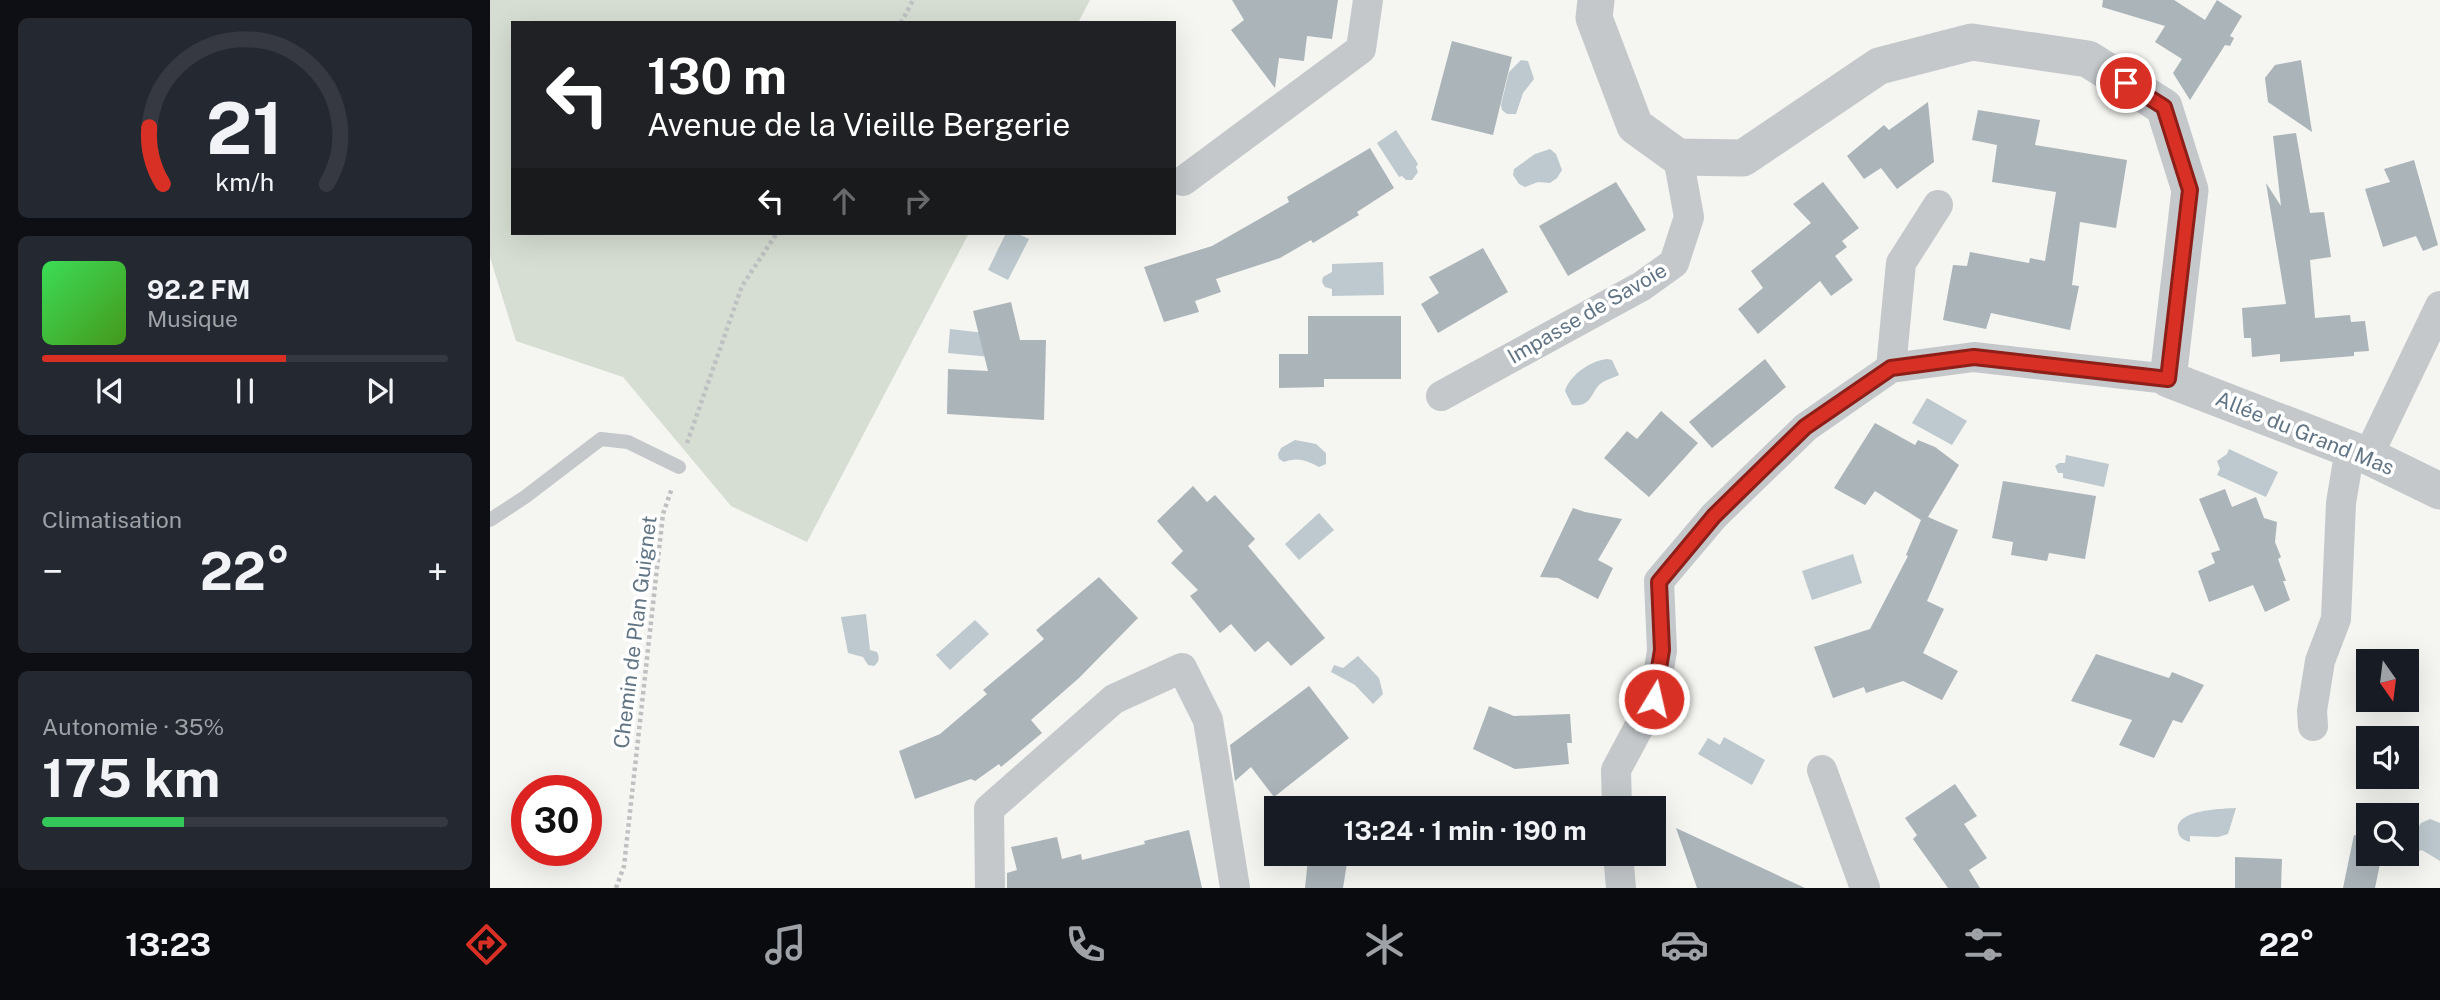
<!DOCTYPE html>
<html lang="fr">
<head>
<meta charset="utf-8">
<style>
  body { margin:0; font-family:"Public Sans",sans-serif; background:#242831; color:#f1f3f6; height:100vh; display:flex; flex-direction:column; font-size:26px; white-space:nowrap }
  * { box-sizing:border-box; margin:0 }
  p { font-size:23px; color:#9ea1a6 }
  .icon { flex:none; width:38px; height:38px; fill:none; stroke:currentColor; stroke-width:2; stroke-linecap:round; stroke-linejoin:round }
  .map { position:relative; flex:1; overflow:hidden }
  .details { display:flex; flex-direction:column; gap:18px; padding:18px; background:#0d0f14; width:490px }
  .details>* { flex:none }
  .guide { position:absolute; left:21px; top:21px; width:665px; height:214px; border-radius:0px; box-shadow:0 7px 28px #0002; background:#202124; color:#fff; overflow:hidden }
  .needle { width:46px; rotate:166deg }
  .tools { position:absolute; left:1866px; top:649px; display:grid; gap:14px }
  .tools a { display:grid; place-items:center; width:63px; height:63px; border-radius:0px; background:#171b24; box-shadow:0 7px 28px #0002; font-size:35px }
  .speed { position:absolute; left:21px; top:775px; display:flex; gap:14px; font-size:35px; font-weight:700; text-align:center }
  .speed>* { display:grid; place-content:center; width:91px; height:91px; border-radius:50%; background:#171b24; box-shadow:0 7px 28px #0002; line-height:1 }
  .speed .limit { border:10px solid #d22; background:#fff; color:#111 }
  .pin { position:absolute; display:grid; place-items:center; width:60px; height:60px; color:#fff; margin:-30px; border:4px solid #fff; border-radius:50%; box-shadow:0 2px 7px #0007 }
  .me { position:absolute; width:77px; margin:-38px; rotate:9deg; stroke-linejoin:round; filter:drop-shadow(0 0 5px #0008) }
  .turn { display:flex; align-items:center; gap:24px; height:147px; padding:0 21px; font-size:32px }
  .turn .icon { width:91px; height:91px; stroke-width:2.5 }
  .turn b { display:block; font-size:49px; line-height:60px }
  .lanes { display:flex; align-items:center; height:66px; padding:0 21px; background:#0003; justify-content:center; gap:35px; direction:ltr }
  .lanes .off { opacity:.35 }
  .big { font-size:52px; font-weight:700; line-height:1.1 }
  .details .tile { flex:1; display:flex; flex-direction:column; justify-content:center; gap:10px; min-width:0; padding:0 24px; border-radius:10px; background:#242831 }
  .details .dial { align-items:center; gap:0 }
  .dial svg { height:182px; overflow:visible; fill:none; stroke:#363941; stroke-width:7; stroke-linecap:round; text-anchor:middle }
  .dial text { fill:#f1f3f6; stroke:none }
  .song { display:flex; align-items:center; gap:21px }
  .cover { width:84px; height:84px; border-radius:10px; background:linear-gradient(135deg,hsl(130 70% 55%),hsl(100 70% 35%)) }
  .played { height:7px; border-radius:4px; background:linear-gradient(90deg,#d93025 60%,#363941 60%) }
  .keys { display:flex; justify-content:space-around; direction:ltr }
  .heat { display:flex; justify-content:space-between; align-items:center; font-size:38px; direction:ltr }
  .charge { height:10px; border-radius:5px; background:linear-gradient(90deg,#34c759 35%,#363941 0) }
  .trip { position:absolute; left:774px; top:796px; width:402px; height:70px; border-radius:0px; background:#171b24; box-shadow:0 7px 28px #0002; font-weight:700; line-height:70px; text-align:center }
  .tab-bar { display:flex; height:112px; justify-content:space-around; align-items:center; background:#090b0e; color:#9ea1a6 }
  .tab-bar .icon { width:49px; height:49px }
  .tab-bar .active { color:#d93025 }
  .tab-bar b { font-size:32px; color:#f1f3f6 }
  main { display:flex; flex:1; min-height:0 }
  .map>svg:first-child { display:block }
  .green { fill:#d6ddd2 }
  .water { fill:#bdc9ce }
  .building { fill:#abb4b9 }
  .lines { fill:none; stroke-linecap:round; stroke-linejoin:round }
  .path { stroke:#bec0c2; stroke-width:4.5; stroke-dasharray:3.5 3.5; stroke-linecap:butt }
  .service { stroke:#c4c8cb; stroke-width:14 }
  .minor { stroke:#c4c8cb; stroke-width:30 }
  .tertiary { stroke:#c4c8cb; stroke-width:37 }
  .route-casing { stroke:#8d1f18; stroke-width:18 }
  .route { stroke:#d93025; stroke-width:12 }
  .labels { text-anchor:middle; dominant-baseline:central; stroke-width:7; stroke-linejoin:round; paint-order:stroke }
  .street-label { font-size:21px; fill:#627585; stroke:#fff }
</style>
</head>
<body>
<main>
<section class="details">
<div class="tile dial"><svg viewBox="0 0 100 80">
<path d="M14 69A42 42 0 1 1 86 69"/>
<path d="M14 69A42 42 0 0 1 8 44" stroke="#d93025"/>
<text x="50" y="56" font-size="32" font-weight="700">21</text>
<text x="50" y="72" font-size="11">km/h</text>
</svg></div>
<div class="tile">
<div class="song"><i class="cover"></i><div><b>92.2 FM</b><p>Musique</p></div></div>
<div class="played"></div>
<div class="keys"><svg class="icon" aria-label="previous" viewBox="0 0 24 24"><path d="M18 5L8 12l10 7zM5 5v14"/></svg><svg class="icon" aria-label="pause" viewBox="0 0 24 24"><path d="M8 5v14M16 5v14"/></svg><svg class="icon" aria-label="next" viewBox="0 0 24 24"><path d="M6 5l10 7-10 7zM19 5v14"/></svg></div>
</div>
<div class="tile"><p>Climatisation</p>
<div class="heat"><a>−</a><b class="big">22°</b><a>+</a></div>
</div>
<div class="tile"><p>Autonomie · 35%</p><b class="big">175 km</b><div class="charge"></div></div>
</section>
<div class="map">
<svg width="1950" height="888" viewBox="0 0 1950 888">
  <rect width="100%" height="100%" fill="#f5f5f1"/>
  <polygon class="green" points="0,0 600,0 588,23 23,23 23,233 479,233 317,542 241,506 133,377 26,341 0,257"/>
  <g class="water">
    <polygon points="1031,60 1038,61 1044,79 1033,93 1026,114 1017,114 1012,110 1011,105 1019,72"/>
    <polygon points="906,130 928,164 926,167 928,172 922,180 916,180 912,176 909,177 887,143"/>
    <polygon points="1060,149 1066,154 1072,170 1067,178 1060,183 1048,182 1035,187 1029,184 1023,175 1024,169 1045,154"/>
    <polygon points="516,233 526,233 539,239 518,280 498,270"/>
    <polygon points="893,262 894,295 842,296 842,289 835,287 832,282 833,277 842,272 842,264"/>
    <polygon points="460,329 503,334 501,357 458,353"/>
    <path d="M1117,359L1122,360L1129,375C1123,378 1112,381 1108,386C1100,397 1099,407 1082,405L1075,391C1080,375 1100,361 1117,359Z"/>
    <polygon points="1437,398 1477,421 1462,445 1422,423"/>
    <path d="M805,440L826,444L836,453V464L829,467C815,460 809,457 794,462L789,459L788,454L791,448Z"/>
    <polygon points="1739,449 1788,472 1776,497 1727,475 1730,469 1727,461 1737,454"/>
    <polygon points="1576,455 1619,464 1614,487 1573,478 1573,473 1568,473 1565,466 1569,463 1575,463"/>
    <polygon points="829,513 844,530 809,560 795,544"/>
    <polygon points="1363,554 1372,583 1322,600 1312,571"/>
    <path d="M376,614L380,650L387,652C390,658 389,662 384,666L378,665L373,657L358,653L351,617Z"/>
    <polygon points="485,620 499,634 460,670 446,655"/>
    <polygon points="868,656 889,678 893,694 883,704 865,685 841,672 844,665 853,668"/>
    <polygon points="1234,737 1275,760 1262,785 1208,754 1218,738 1230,745"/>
    <path d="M1746,808L1738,834L1728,837L1700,836V842C1694,840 1689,838 1688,831C1684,809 1733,809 1746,808Z"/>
    <polygon points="1940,819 1950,823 1950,861 1932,850 1924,853 1919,851 1917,846 1931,823"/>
  </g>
  <g class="building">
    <polygon points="742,0 848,0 842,39 817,36 814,61 789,58 785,88 741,30 754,20"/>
    <polygon points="1613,0 1684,0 1715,20 1727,0 1752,16 1740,36 1744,38 1740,46 1735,45 1700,100 1683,73 1692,59 1665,42 1675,26 1612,7"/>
    <polygon points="962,41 1022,57 1003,135 941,120"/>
    <polygon points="1811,60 1822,132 1778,102 1775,78 1785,65"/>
    <polygon points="1438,102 1444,162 1407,189 1391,168 1374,179 1357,156 1394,125 1399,130"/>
    <polygon points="1488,110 1550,120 1545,145 1637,160 1626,228 1590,222 1582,285 1589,286 1580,330 1501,313 1496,329 1453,320 1463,265 1477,266 1480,252 1539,263 1540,258 1555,261 1566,192 1502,182 1507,145 1482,140"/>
    <polygon points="1806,133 1820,213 1834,212 1841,257 1820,260 1825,318 1860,315 1861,322 1875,321 1879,351 1864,352 1864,356 1790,362 1790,354 1762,357 1761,338 1754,338 1752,308 1796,304 1776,183 1791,206 1783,136"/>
    <polygon points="880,148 904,188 867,212 869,215 823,243 821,240 790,258 726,279 731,292 705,301 709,312 674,322 654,267 722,246 799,202 797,197"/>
    <polygon points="1924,160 1948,245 1933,251 1926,236 1893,247 1875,189 1900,182 1894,169"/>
    <polygon points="1126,182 1156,230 1078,276 1049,226"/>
    <polygon points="1333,182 1369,228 1352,241 1357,247 1345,256 1363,280 1341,296 1330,281 1268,334 1248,309 1273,288 1261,271 1321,223 1303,204"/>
    <polygon points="993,248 1018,292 948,333 931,304 949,293 939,277"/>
    <polygon points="521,302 530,340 556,340 554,420 457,414 458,369 498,371 483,311"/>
    <polygon points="818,316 911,316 911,379 834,379 834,387 789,388 789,354 818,354"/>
    <polygon points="1275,359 1296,387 1222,448 1199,422"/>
    <polygon points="1171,411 1208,443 1159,497 1114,458 1137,431 1147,439"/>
    <polygon points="1385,423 1425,445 1428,440 1445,447 1469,465 1438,517 1468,530 1437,601 1454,609 1433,653 1468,671 1452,700 1413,681 1376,693 1374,687 1343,698 1324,647 1380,629 1418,556 1416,555 1431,520 1385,491 1375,505 1344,488"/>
    <polygon points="1513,481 1606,496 1595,559 1559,553 1557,561 1521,555 1523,542 1502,538"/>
    <polygon points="703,486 717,502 725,495 765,539 758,546 835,638 801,666 778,641 765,652 741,624 730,633 700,596 708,590 681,563 693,551 667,521"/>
    <polygon points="1735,489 1742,507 1766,497 1774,518 1787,522 1785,542 1791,557 1788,559 1796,581 1793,581 1800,600 1775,612 1763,585 1719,602 1708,571 1725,563 1721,553 1730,550 1709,499"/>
    <polygon points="1083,508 1095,512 1132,519 1108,560 1123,568 1108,599 1068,578 1050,577"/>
    <polygon points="609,577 648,618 589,678 541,720 552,733 511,767 509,764 485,781 481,779 425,799 409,751 450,734 497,694 493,690 554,639 546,630"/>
    <polygon points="1606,654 1679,678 1682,672 1714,685 1692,723 1683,720 1664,758 1629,745 1642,720 1581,701"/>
    <polygon points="819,686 859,738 784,797 761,767 745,781 740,745"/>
    <polygon points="999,706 1024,716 1080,714 1082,743 1077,743 1079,764 1025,769 983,749"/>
    <polygon points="1465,784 1487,816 1474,824 1497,858 1479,870 1490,888 1458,888 1423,839 1427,835 1415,818"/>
    <polygon points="1186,828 1315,888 1207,888"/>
    <polygon points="699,830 712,888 517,888 517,873 527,870 521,847 567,837 572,859 591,854 592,860 655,844 654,841"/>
    <polygon points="1864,835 1878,838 1878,854 1892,854 1885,888 1853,888"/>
    <polygon points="1745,857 1792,859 1791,888 1745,888"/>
    <polygon points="818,859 857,863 853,888 815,888"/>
  </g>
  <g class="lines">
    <g class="path">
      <polyline points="411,23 423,0"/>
      <polyline points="197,443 252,286 287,233"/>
      <polyline points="126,888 134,866 173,514 182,488"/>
    </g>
    <polyline class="service" points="0,520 35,497 111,439 138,442 189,467"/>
    <g class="minor">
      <polyline points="693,181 871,49 878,0"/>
      <polyline points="1401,368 1411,263 1448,205"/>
      <polyline points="951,396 1152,286 1184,263 1199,217 1188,157"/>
      <polyline points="1878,456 1950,306"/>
      <polyline points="1823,726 1822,711 1830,661 1846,619 1851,503 1860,449"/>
      <polyline points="1332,770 1375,888"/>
      <polyline points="1127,808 1126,770 1164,699 1172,651 1169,581 1224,516 1316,427 1401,368 1484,357 1678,379"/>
      <polyline points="1128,854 1131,888"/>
      <polyline points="500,888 499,809 624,699 692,668 718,720 745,888"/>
    </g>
    <polyline class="tertiary" points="1106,0 1104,18 1145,126 1188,157 1253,158 1389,66 1482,42 1598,59 1674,107 1700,190 1678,379 1878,456 1950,491"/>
  </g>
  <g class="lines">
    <g class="route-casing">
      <polyline id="route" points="1164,699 1172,650 1169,582 1224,516 1315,427 1401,368 1484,357 1678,379 1700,190 1674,107 1636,83"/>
    </g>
    <use href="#route" class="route"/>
  </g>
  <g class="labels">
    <g class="street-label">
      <text transform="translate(1097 313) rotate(-30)">Impasse de Savoie</text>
      <text transform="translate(1815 433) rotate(22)">Allée du Grand Mas</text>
      <text transform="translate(145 632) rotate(-83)">Chemin de Plan Guignet</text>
    </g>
  </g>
</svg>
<div class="tools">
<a><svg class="needle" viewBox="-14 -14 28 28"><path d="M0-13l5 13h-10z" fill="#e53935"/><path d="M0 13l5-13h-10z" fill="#9ea1a6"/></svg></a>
<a><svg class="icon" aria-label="sound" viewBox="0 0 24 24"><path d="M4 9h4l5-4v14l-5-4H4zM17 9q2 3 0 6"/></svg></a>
<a><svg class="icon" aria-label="search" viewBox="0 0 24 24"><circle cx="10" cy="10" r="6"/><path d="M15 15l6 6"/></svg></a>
</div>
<div class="speed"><div class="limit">30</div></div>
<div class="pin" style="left:1636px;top:83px;background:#d93025"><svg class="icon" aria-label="arrive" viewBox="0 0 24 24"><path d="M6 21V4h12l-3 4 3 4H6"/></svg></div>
<svg class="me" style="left:1164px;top:699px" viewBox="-20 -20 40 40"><circle r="17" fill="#d93025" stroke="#fff" stroke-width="3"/><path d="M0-11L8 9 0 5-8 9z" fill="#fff"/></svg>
<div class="trip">13:24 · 1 min · 190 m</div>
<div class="guide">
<div class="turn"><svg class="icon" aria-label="left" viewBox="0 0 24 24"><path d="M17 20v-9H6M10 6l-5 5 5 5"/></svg><div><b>130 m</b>Avenue de la Vieille Bergerie</div></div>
<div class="lanes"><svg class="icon" aria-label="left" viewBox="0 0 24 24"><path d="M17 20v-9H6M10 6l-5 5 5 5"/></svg><svg class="icon off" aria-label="ahead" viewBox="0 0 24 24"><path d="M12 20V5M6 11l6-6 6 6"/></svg><svg class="icon off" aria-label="right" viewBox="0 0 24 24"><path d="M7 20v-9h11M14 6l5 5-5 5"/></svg></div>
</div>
</div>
</main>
<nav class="tab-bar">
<b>13:23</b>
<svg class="icon active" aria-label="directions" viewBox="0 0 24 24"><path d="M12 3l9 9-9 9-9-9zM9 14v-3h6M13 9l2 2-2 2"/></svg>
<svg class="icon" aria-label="music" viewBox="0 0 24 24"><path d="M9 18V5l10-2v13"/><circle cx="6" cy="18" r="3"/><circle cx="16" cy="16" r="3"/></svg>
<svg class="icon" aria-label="phone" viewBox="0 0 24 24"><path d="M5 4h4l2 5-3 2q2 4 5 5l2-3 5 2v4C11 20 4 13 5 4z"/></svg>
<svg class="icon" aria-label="climate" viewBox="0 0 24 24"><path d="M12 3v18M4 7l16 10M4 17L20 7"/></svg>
<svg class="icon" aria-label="car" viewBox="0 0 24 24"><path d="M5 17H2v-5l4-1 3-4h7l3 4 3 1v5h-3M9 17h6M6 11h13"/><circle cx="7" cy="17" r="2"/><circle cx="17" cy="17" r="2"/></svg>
<svg class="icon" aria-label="filters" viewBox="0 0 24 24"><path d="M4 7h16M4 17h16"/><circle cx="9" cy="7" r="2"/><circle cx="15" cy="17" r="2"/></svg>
<b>22°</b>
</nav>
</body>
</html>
